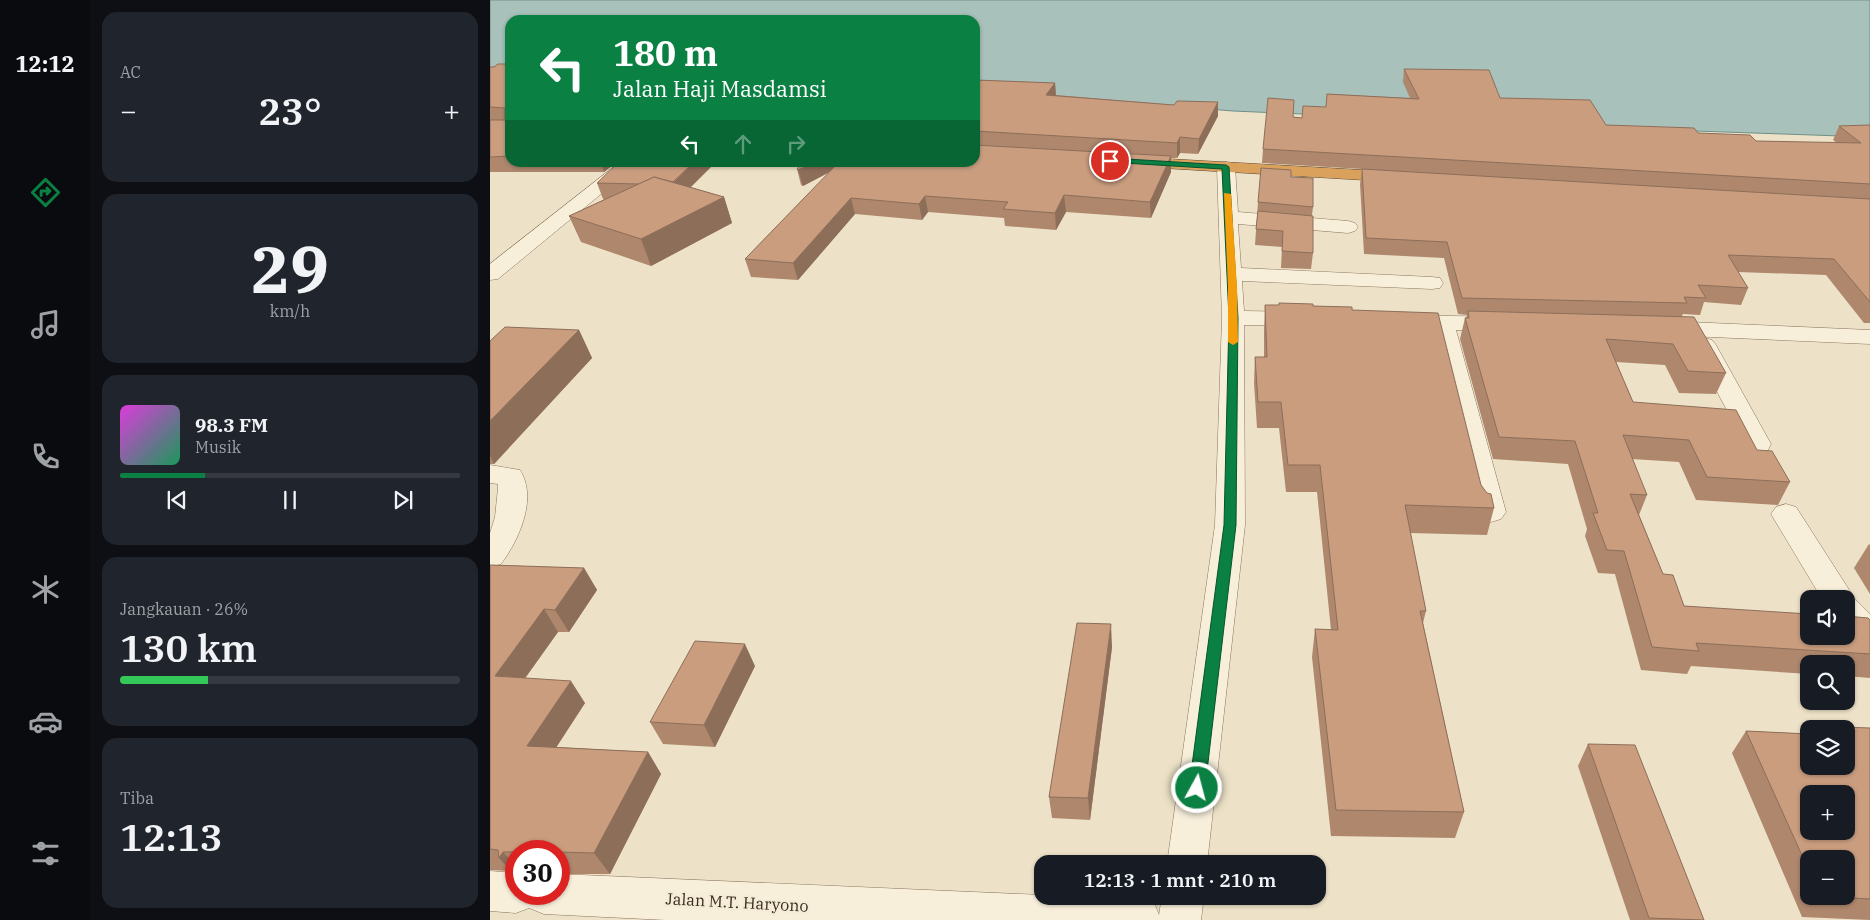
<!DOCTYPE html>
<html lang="id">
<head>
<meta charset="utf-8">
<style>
  body { margin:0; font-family:"IBM Plex Serif",serif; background:#20242c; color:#f1f3f6; height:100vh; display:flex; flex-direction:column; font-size:19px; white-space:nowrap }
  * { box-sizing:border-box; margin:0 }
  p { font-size:16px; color:#9ea1a6 }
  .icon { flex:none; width:28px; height:28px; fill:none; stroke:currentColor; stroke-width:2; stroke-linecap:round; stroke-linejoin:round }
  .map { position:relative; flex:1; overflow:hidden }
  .side { display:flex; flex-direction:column; gap:12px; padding:12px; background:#0d0f14; width:400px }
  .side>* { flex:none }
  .top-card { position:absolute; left:15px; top:15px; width:475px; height:152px; border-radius:15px; box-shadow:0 1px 4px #0004; background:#0b8043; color:#fff; overflow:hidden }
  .tools { position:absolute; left:1310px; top:590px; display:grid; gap:10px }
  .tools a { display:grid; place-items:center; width:55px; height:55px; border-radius:10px; background:#171b24; box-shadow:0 1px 4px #0004; font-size:25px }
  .speed { position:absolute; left:15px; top:840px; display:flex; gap:10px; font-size:25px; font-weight:700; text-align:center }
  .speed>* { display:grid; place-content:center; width:65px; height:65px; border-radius:50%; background:#171b24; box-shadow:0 1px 4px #0004; line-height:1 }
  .speed .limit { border:8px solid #d22; background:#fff; color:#111 }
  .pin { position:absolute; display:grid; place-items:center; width:42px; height:42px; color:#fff; margin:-21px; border:2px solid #fff; border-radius:50%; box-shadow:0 1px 5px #0007 }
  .me { position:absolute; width:55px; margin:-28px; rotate:7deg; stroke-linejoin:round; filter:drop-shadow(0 0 4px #0008) }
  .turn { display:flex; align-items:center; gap:18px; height:105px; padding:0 25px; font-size:22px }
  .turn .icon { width:65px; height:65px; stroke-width:2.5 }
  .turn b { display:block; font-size:35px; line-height:42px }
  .lanes { display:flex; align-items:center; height:48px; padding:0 25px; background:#0003; justify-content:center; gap:25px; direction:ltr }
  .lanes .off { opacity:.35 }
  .big { font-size:38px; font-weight:600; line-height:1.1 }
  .side .tile { flex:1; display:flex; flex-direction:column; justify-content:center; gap:8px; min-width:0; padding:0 18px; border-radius:15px; background:#20242c }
  .side .dial { align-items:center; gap:0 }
  .dial b { font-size:65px; line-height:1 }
  .song { display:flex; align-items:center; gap:15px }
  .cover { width:60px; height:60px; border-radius:8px; background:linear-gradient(135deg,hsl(300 70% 55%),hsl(150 70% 35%)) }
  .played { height:5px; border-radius:2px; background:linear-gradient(90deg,#0b8043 25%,#363941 25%) }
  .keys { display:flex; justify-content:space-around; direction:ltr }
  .heat { display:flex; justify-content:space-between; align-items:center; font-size:28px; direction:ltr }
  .charge { height:8px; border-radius:4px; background:linear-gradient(90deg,#34c759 26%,#363941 0) }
  .trip { position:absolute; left:544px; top:855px; width:292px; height:50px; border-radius:15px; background:#171b24; box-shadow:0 1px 4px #0004; font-weight:600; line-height:50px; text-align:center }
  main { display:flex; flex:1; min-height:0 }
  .tab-bar { display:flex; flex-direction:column; width:90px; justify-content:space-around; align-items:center; background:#090b0e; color:#9ea1a6 }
  .tab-bar .icon { width:35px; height:35px }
  .tab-bar .on { color:#0b8043 }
  .tab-bar b { font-size:22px; color:#f1f3f6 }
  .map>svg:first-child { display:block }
  .water { fill:#a8c1ba; stroke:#6f9087 }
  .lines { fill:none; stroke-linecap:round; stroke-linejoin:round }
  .minor-casing { stroke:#89745d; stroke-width:1 }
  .highway-casing { stroke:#574231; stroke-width:1 }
  .minor { fill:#f8efdb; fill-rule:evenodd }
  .highway { fill:#d9a15c; fill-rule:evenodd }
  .wall { fill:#ae876d; fill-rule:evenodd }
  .shaded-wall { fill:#8d6e59 }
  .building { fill:#ca9d7f; stroke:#8d6e59; fill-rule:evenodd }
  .route { fill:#0b8043; stroke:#07532c }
  .slow { fill:#f59e0b }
  .labels { text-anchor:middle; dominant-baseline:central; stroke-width:5; stroke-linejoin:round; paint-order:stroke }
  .near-street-label { font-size:16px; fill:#3a2c20; stroke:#f5ecd7 }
</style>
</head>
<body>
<main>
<nav class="tab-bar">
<b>12:12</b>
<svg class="icon on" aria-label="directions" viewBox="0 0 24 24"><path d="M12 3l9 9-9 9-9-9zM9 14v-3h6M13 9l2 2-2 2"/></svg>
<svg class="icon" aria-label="music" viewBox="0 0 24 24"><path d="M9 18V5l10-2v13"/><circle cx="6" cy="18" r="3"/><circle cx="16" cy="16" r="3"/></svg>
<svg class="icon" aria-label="phone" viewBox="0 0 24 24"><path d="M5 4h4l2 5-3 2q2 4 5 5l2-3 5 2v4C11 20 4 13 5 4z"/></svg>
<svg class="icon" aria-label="climate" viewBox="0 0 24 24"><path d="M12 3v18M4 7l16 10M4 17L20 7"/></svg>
<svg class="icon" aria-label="car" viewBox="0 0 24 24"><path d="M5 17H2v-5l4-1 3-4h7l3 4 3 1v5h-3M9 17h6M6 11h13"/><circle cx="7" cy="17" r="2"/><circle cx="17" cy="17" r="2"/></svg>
<svg class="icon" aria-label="filters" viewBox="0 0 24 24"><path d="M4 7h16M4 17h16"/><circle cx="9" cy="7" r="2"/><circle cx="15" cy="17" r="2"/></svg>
</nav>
<section class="side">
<div class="tile"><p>AC</p>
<div class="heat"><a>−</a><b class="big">23°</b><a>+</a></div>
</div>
<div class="tile dial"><b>29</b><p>km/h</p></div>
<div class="tile">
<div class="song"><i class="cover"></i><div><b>98.3 FM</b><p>Musik</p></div></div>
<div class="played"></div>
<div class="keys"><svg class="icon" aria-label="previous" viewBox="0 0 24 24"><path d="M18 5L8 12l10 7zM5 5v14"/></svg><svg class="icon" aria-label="pause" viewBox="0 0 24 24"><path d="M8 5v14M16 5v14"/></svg><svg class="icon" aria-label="next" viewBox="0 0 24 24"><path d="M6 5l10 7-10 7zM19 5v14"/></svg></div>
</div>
<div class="tile"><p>Jangkauan · 26%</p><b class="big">130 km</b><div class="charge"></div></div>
<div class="tile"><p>Tiba</p><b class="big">12:13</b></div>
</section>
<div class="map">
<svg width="1380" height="920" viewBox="0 0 1380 920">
  <rect width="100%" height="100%" fill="#ede2c7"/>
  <polygon class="water" points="0,0 1380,0 1380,137 1205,131 743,111 485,90 485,20 20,20 20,73 0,73"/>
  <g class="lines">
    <g class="minor-casing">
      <g id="minor">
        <polygon points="130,162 150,162 8,279 0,280 0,264"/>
        <polygon points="736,162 742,163 745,167 748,212 858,221 865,223 868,227 865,231 858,233 748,224 751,268 942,277 950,278 953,283 950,288 942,289 752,281 754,311 812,312 820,314 823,319 820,324 812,326 754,325 755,525 717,864 677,864 725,525 732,318 727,167 730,163"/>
        <polygon points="912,315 1012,317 1020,319 1023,324 1020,329 1012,331 966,330 1016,512 1011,519 1001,522 991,519 986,512 943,330 904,327 901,322 904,317"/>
        <polygon points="1175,321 1380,330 1380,344 1175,335 1167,333 1163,328 1167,323"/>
        <polygon points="1214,338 1222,340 1226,345 1281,444 1278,450 1268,453 1258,450 1255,444 1202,345 1206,340"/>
        <path d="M0,465L30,470C48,498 29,540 11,564L0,567V533L5,517L8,488V484L0,483Z"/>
        <polygon points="1296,504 1306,507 1365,599 1380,614 1380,649 1368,645 1356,631 1356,599 1332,599 1281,514 1286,507"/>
        <polygon points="0,871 26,873 26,894 69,894 69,874 552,895 552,896 650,899 665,905 669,915 672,896 714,896 711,920 176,920 54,914 39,908 26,913 0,911"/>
      </g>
    </g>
    <g class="highway-casing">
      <polygon id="highway" points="644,157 908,172 914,173 917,177 914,181 908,182 638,166 635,162 638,158"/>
    </g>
    <use href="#minor" class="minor"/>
    <use href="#highway" class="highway"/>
  </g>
  <g class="wall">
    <polygon points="20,64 20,162 127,162 114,172 0,172 0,67"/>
    <polygon points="914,69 1010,98 1116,125 1208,133 1266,141 1347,143 1343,140 1349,126 1380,125 1380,323 1374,323 1336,275 1248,272 1258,288 1251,305 1214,302 1210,315 1193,314 1192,316 1236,373 1226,394 1189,393 1175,365 1126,362 1143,402 1267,450 1300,482 1288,505 1206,500 1189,462 1142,459 1157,495 1149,515 1173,574 1194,606 1380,620 1380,678 1356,676 1356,664 1319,664 1319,674 1201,666 1197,674 1151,670 1125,574 1108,573 1095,536 1097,529 1078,464 1003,459 970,339 975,318 976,318 977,315 968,314 954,258 874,254 870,184 872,169 772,163 773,149 803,117 812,118 836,107 837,94 920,98 913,82"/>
    <polygon points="485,80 565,83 566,95 684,105 728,102 728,116 708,154 690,153 687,158 681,158 681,172 661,218 576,212 566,230 515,226 514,218 438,212 432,220 365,214 308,280 261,277 255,259 340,172 313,186 311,185 307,169 485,162"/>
    <polygon points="226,162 200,187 234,197 242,223 161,266 91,242 79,216 115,199 113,199 107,183"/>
    <polygon points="801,177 823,207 822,215 823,253 821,269 791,268 792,247 765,245 768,202"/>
    <polygon points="775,305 823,306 862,310 991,485 1004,508 997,535 920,533 936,611 933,623 974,812 965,838 841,836 822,657 825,629 841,630 827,492 796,492 789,428 767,428 764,383 765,357 774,357 774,330"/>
    <polygon points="89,330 102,358 4,464 0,464 0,341"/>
    <polygon points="1379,544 1380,545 1380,594 1364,568"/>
    <polygon points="0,565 94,568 107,590 79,632 68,632 35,678 95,703 66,747 158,752 171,774 120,874 69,874 69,851 26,851 26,877 20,871 0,870"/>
    <polygon points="622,647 600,820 562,818 559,797"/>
    <polygon points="265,666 225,747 173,744 160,722"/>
    <path d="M1322,726L1380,728V920L1312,917L1242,753L1256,731L1317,734L1319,731V766L1356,729H1321ZM1319,859L1356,896H1319Z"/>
    <polygon points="1098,744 1214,920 1140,920 1088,766"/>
  </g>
  <g class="shaded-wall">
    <polygon points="565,83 566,97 556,95"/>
    <polygon points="728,102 728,116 708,154 709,139"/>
    <polygon points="690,137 690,153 687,158 687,143"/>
    <polygon points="681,156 681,172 661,218 660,202"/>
    <polygon points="111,162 127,162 114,172"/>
    <polygon points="204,162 226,162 187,201 181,185"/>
    <polygon points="324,162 358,162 313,186 308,170"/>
    <polygon points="574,195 576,212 566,230 565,213"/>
    <polygon points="435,196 438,212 432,220 429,204"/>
    <polygon points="234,197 242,223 161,266 151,239"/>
    <polygon points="361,198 365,214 308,280 303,263"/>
    <polygon points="89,330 102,358 4,464 0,456 0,421"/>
    <polygon points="94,568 107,590 79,632 65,610"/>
    <polygon points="54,609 68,632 21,698 5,676"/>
    <polygon points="621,624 622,647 600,820 598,798"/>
    <polygon points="255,644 265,666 225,747 214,725"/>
    <polygon points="81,681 95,703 53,768 37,746"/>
    <polygon points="158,752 171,774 120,874 104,853"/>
    <polygon points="13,852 26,866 26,877 9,858"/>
  </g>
  <g class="building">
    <polygon points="8,64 20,64 20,156 0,157 0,120 15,120 15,108 0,107 0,67 4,67"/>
    <polygon points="914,69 999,70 1010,98 1100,100 1116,125 1204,128 1208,133 1260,135 1266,141 1371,143 1349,126 1380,125 1380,184 773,149 778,98 804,100 803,117 812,118 813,106 836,107 837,94 929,99"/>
    <polygon points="485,80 565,83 556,95 684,105 687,101 728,102 709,139 690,137 687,143 485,131"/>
    <polygon points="485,145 681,156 660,202 574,195 565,213 513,209 518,202 435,196 429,204 361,198 303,263 255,259 349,162 485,162"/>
    <polygon points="129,162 204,162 183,182 164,177 149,184 107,183"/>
    <polygon points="313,162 324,162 308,170 307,169"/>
    <polygon points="771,168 801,170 801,177 823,178 823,207 768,202"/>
    <polygon points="872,169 1380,199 1380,302 1344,259 1238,255 1258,288 1208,285 1216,298 1194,297 1197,303 972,298 957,242 876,238"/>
    <polygon points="164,177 234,197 151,239 79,216"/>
    <polygon points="768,211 823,216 823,253 792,251 793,231 766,229"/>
    <polygon points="789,303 823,304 823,306 862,307 862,310 948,313 991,485 997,493 1001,494 1004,508 915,505 936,611 930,611 974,812 846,810 825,629 848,630 830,465 798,465 791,402 768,402 765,357 777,357 775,305 789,305"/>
    <polygon points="978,311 1204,317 1236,373 1198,371 1183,344 1116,339 1143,402 1246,410 1267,450 1282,451 1300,482 1217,477 1199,440 1133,435 1157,495 1140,494 1173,574 1183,575 1194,606 1319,614 1319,636 1356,636 1356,616 1378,618 1380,620 1380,654 1206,643 1209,651 1162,647 1134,551 1117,550 1103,513 1108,513 1085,441 1009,437 975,318 979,318"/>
    <polygon points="15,327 89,330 0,421 0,341"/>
    <polygon points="0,565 94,568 65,610 54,609 5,676 81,681 37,746 158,752 104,853 69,852 69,851 13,852 9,858 8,850 0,849"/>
    <polygon points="587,623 621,624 598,798 559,797"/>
    <polygon points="205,641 255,644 214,725 160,722"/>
    <path d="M1322,726L1380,728V899L1330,896H1356V859H1319V871L1256,731L1319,734V766H1356V729H1324ZM1319,794H1356V831H1319Z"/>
    <polygon points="1098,744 1145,745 1214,920 1159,918"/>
  </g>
  <polygon class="route" points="620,158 736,165 739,167 748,318 746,525 715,788 712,793 707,795 701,793 699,788 734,525 739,318 732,169 617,162 617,159"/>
  <polygon class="slow" points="734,193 741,194 747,287 748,342 743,345 738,342 738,287"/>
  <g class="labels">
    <g class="near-street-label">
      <text transform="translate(247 902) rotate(3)">Jalan M.T. Haryono</text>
    </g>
  </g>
</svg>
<div class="tools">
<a><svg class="icon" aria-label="sound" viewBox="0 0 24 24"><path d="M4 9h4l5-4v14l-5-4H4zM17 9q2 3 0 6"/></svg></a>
<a><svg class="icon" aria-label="search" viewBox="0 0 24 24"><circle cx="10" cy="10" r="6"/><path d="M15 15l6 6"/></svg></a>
<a><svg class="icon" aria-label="layers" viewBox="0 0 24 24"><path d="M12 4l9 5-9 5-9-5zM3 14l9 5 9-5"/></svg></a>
<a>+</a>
<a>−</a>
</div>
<div class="speed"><div class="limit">30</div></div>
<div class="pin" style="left:620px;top:161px;background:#d93025"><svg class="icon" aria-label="arrive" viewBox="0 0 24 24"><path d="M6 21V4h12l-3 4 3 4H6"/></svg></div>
<svg class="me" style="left:707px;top:788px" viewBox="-20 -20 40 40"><circle r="17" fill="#0b8043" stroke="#fff" stroke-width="3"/><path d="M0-11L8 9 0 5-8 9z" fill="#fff"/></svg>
<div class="trip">12:13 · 1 mnt · 210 m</div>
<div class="top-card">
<div class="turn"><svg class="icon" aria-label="left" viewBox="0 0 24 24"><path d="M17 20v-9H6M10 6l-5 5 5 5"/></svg><div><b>180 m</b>Jalan Haji Masdamsi</div></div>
<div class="lanes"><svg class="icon" aria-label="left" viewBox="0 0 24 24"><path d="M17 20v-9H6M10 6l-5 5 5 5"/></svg><svg class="icon off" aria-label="ahead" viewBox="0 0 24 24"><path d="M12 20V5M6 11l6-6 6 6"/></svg><svg class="icon off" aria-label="right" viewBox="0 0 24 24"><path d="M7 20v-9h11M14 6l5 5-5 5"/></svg></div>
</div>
</div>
</main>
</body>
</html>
